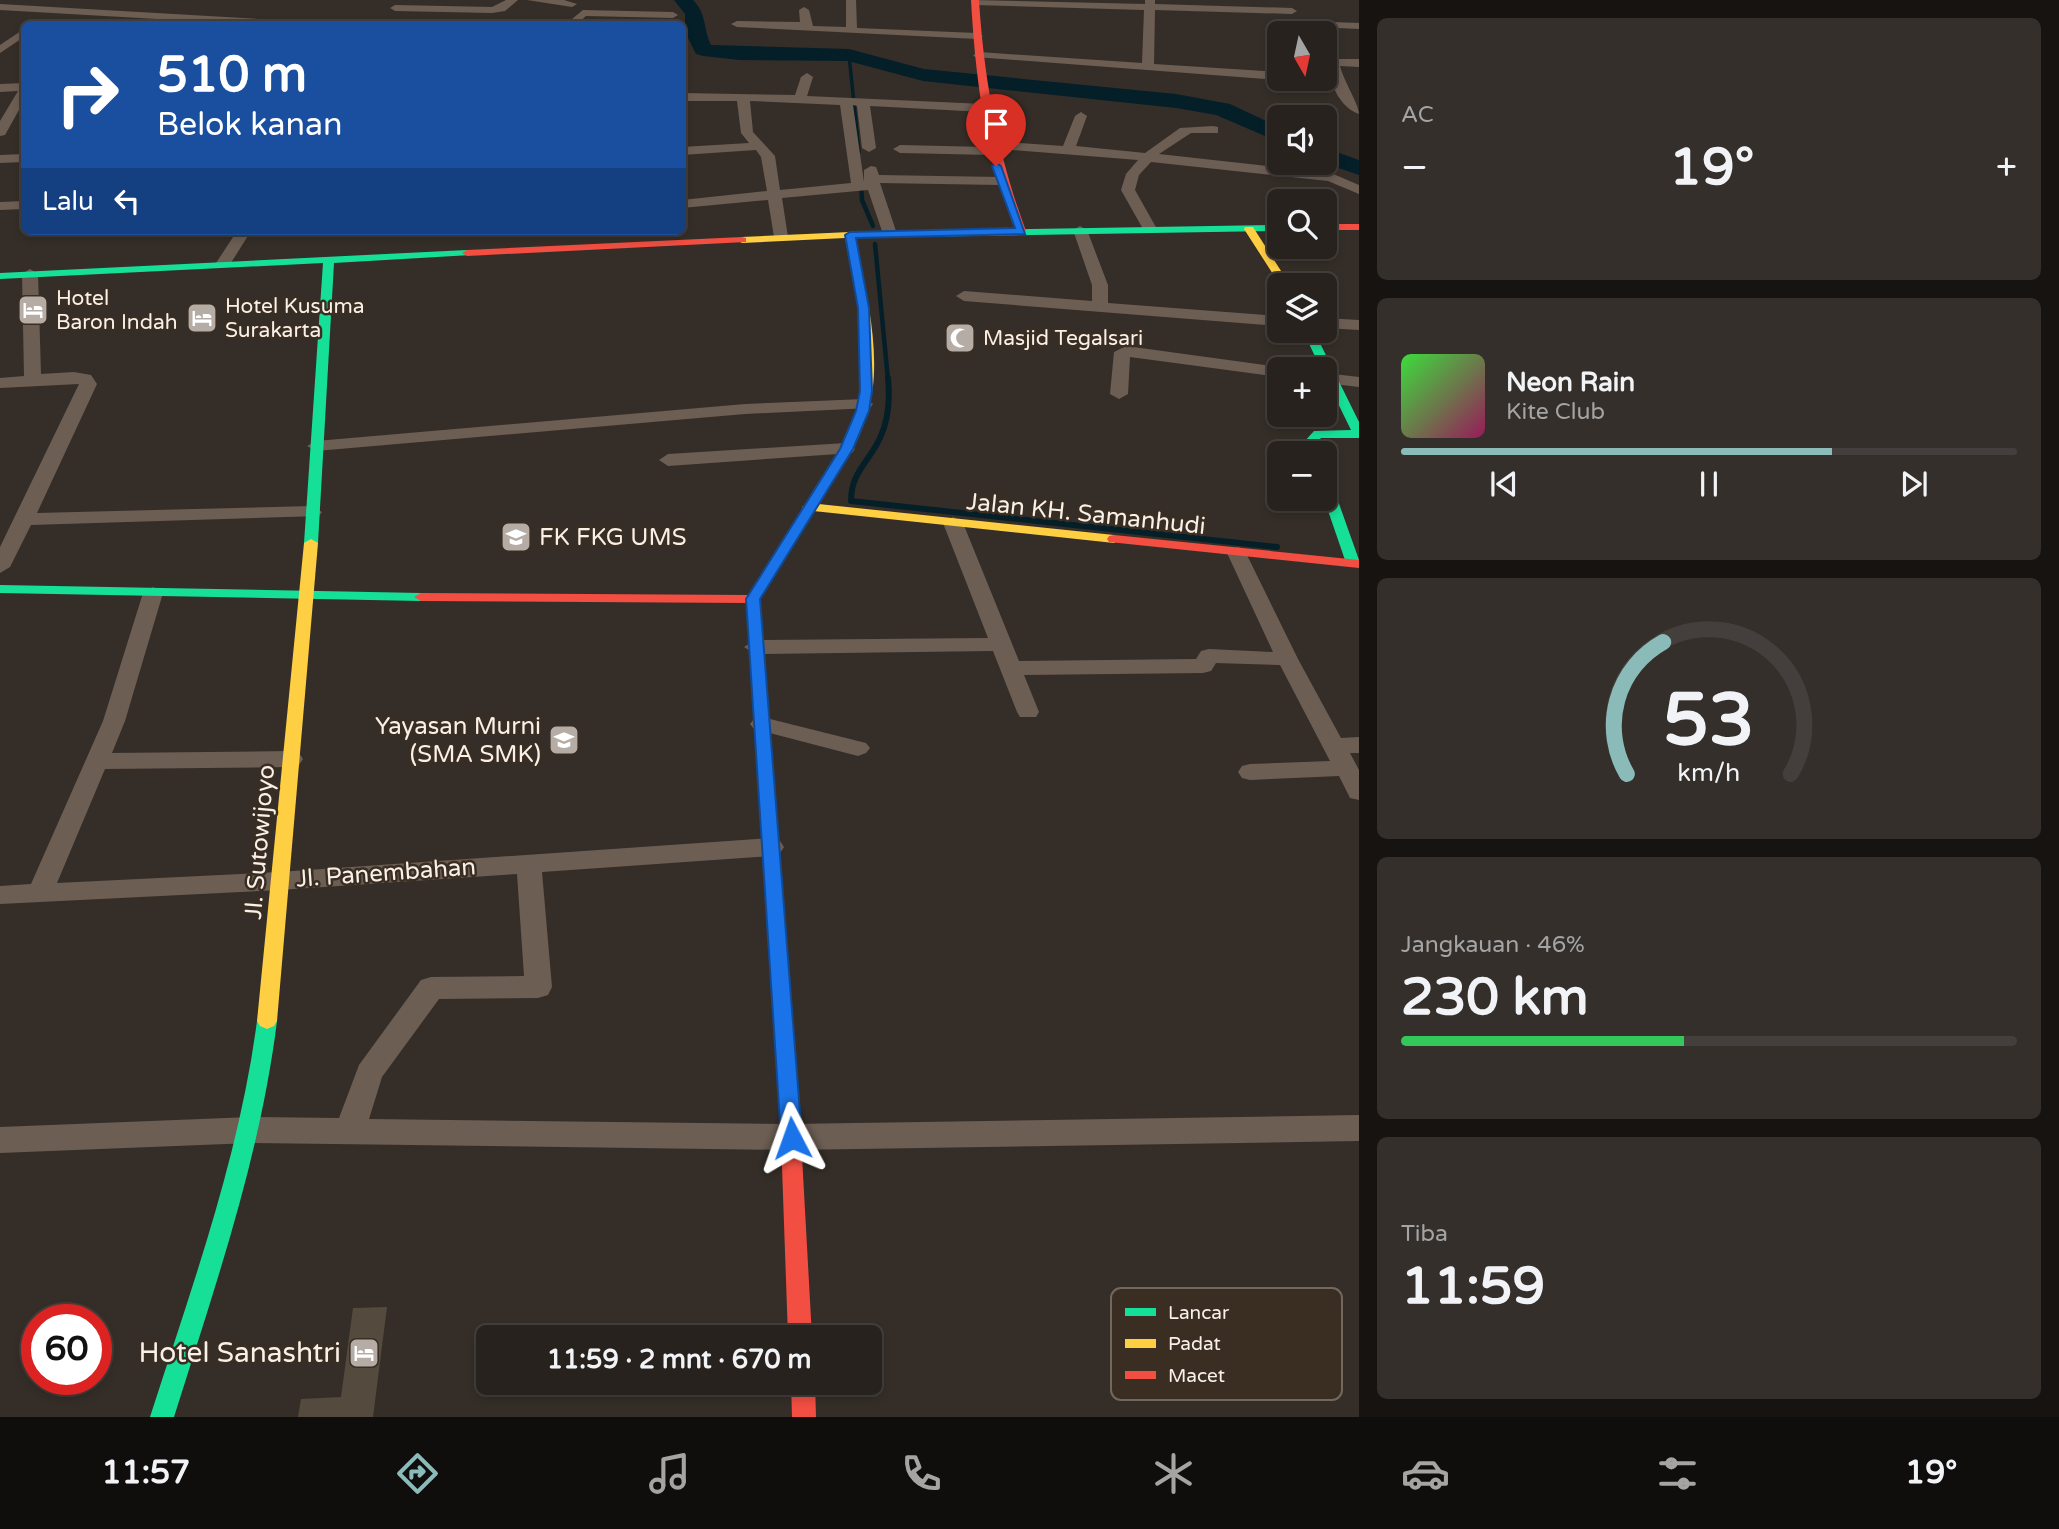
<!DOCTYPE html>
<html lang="id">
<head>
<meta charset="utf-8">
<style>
  body { margin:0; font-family:"Varela Round",sans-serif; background:#342f2b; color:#f1f3f6; height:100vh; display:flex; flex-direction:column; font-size:26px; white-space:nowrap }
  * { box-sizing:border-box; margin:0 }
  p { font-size:23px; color:#a5a4a4 }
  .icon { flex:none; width:38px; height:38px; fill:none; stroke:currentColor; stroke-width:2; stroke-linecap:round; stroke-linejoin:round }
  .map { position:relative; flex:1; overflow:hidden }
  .side { display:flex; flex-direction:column; gap:18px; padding:18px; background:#161310; width:700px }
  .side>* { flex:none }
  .top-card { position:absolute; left:21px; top:21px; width:665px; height:214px; border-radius:10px; box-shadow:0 4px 10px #0003,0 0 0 2px #443f3c; background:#1a4fa0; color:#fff; overflow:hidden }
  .needle { width:46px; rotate:171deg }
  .fabs { position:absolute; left:1267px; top:21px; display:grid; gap:14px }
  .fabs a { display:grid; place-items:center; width:70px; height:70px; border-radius:10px; background:#28221e; box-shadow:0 4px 10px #0003,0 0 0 2px #443f3c; font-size:35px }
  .speed { position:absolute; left:21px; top:1304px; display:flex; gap:14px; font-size:35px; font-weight:700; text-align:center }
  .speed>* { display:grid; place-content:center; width:91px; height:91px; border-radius:50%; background:#28221e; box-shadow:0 4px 10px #0003,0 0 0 2px #443f3c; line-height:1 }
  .speed .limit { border:10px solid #d22; background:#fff; color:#111 }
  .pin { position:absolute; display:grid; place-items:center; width:60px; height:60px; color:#fff; margin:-72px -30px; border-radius:50% 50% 50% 0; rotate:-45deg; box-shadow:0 0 7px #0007 }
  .pin .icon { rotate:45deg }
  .me { position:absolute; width:77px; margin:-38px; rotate:356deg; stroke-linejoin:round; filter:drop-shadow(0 0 5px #0008) }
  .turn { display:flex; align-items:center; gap:24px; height:147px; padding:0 21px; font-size:32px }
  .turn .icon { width:91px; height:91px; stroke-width:2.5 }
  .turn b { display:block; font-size:49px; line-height:60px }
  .then { display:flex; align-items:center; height:66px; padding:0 21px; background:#0003; gap:14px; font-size:26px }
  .big { font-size:52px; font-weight:700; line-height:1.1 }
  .side .widget { flex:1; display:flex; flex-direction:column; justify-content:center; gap:10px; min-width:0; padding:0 24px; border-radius:10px; background:#342f2b }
  .side .dial { align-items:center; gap:0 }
  .dial svg { height:182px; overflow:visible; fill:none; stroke:#443f3c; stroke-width:7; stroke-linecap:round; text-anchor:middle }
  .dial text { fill:#f1f3f6; stroke:none }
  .song { display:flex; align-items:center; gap:21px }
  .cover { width:84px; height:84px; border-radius:10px; background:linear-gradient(135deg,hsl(120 70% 55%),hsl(330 70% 35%)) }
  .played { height:7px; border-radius:4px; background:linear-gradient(90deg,#8bbbb9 70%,#443f3c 70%) }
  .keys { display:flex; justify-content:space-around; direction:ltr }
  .heat { display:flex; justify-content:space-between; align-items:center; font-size:38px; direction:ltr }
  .charge { height:10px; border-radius:5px; background:linear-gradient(90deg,#34c759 46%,#443f3c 0) }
  .trip { position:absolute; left:476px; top:1325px; width:406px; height:70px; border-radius:10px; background:#28221e; box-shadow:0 4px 10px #0003,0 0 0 2px #443f3c; font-weight:700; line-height:70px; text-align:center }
  .dock { display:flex; height:112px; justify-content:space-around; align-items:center; background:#100e0c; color:#a5a4a4 }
  .dock .icon { width:49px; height:49px }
  .dock .selected { color:#8bbbb9 }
  .dock b { font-size:32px; color:#f1f3f6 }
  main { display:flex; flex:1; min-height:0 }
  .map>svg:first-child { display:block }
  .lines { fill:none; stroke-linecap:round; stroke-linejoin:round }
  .stream-far2 { stroke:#051f29; stroke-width:3.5 }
  .stream-far1 { stroke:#051f29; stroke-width:4.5 }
  .stream { stroke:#051f29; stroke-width:6 }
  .river { fill:#051f29; fill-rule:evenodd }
  .building { fill:#554a3e }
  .street { fill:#6d5e54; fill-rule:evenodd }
  .fast { fill:#16e098; fill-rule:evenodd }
  .slow { fill:#ffcf43; fill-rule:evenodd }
  .jam { fill:#f24e42; fill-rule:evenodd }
  .route { fill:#1a73e8; stroke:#114b97; stroke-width:2 }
  .labels { text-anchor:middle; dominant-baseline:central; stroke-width:5; stroke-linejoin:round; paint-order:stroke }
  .far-poi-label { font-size:21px; fill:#f8f0e9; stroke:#3a2e23; text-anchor:start }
  .street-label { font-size:24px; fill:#f8f0e9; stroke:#3a2e23 }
  .poi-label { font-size:24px; fill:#f8f0e9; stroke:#3a2e23; text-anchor:start }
  .near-poi-label { font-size:28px; fill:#f8f0e9; stroke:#3a2e23; text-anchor:end }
  .key { fill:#3a2e23; stroke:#73685e; stroke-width:2 }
  .key-label { font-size:19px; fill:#f8f0e9 }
</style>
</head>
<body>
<main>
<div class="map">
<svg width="1359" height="1417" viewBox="0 0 1359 1417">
  <rect width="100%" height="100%" fill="#352e28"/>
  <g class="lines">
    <polyline class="stream-far2" points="849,55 859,152"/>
    <g class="stream-far1">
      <polyline points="861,181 862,200 873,226"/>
      <polyline points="875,244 888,380"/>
    </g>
    <path class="stream" d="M888,378C890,398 889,419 880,438C869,462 851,472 851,501L1277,547"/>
    <g class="river">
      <path d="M674,0H693C707,14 703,28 711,45L849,49L924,69L1176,94L1230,104L1279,127V142L1216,115L1176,108L923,81L848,61L739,60L703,56L696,54L685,32V14Z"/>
      <polygon points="1325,148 1359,160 1359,175 1324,163"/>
    </g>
  </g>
  <g class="building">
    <polygon points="215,305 212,324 195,325 198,306"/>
    <polygon points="387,1307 373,1417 298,1417 301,1399 341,1397 353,1308"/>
  </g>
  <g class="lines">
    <g class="street">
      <polygon points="506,0 518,0 505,11 492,13 395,11 390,8 395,5 492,7"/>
      <polygon points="527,0 564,0 577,4 572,7"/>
      <polygon points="846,0 856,0 857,28 977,33 983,36 977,39 737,27 731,24 737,21 800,22 799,10 804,7 809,10 813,26 846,27"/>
      <polygon points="971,0 1145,4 1145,0 1155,0 1155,4 1292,8 1297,11 1292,14 1155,10 1154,64 1279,72 1279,79 1282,79 1279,80 975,57 973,55 979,52 1142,63 1144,10 975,5"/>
      <polygon points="0,4 293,21 299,24 244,24 0,10"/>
      <polygon points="583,10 673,12 678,15 673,18 586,16 577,24 566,24"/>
      <polygon points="1302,21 1359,23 1359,29 1298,26 1296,24"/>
      <polygon points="24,29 24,37 0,53 0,45"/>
      <path d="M1325,49L1337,59H1359V67L1340,66C1344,82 1359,104 1359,114C1336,107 1324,69 1325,49Z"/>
      <path d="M807,73L813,77L807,96L984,104L990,108L984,112L870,106L876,148L869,152L862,148L857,106L853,105L864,182V170L871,166L876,167L879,175L1000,177L1007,181L1000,185L880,183L897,234L890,238L883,234L868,190L782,198L788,237L781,241L774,237L768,200L682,208V200L767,191L761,157L756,150L682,155V147L749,143L741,133L737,101H682V93L795,95L801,77ZM750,101L840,105L851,183L780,190L775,156L753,132Z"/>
      <polygon points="24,83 24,101 5,135 0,136 0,121 18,91 0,92 0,84"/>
      <polygon points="1081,112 1087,116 1076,146 1145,153 1180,128 1213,126 1218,127 1218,133 1191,133 1159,154 1331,173 1359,185 1359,194 1328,181 1151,162 1139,175 1135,190 1157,229 1150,233 1143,229 1121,190 1126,174 1138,160 999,149 998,154 993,155 900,153 893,149 900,145 986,147 986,142 991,141 1063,146 1075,116"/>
      <polygon points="24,154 24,162 0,163 0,155"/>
      <polygon points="24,201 24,209 0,210 0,202"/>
      <polygon points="1080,226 1087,230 1108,285 1108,303 1279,316 1279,326 964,301 956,296 964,291 1092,301 1092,285 1073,230"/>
      <polygon points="237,231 251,231 229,266 219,266 216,263"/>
      <polygon points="30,269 38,274 41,374 74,372 91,375 97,384 37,513 312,506 322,512 319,516 31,525 10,567 0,573 0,547 79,384 0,388 0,378 24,376 22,274"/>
      <polygon points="1325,318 1359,320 1359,330 1325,328"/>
      <polygon points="1126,346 1279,367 1286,369 1279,369 1279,377 1130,357 1128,394 1119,399 1110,394 1114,352"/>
      <polygon points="1325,373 1359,377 1359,387 1325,383"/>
      <polygon points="864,399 873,404 870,408 745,414 316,451 307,446 316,441 745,404"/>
      <polygon points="846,443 855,449 852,453 668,466 659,460 668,454"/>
      <polygon points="953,517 963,523 1019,661 1196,659 1201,651 1209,649 1273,652 1227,553 1237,547 1244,549 1298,659 1341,738 1359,737 1359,753 1350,753 1359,770 1359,800 1350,798 1339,776 1250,780 1242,778 1238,772 1242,766 1250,764 1330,761 1280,665 1216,663 1211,671 1203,673 1024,675 1039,712 1036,717 1020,717 1017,712 993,651 755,654 744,647 755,640 988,638 943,523"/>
      <polygon points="153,587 163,593 125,721 112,753 291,751 299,753 303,759 299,765 291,767 105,769 57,883 279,872 771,838 780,841 784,847 780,853 771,856 542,872 552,987 548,995 538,998 439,999 382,1077 369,1119 792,1124 1359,1115 1359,1141 792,1150 251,1143 0,1153 0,1127 251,1117 339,1118 359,1065 421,980 431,977 524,976 517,874 279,890 0,904 0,886 31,884 103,721 143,593"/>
      <polygon points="762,717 866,743 870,748 866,753 858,756 754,729 750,724 754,719"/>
    </g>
    <g class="fast">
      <polygon points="1279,225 1279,231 850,238 845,235 850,232"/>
      <polygon points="467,250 471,251 471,255 334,263 318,543 311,547 304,543 323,263 0,279 0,273"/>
      <polygon points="1303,331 1314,331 1359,422 1359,438 1321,438 1316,443 1319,453 1307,453 1304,442 1314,431 1351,430 1325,377 1325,369 1321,369"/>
      <polygon points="1325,480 1332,484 1359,560 1358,566 1353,567 1346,563 1324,499"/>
      <polygon points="0,585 421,593 428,597 421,601 0,593"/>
      <polygon points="766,772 774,778 801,1138 798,1144 791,1147 784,1144 781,1138 758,778"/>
      <path d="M267,1013L274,1016L277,1021C260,1158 215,1286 174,1417H150C192,1286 239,1158 257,1021L260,1016Z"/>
    </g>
    <g class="slow">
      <polygon points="1245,227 1253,227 1290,285 1280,285 1244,229"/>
      <path d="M850,232L855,235C865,290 884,356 868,412C860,441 841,468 826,493L819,497L812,493C828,467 848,441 856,411C872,357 855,293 845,238L742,243L737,240L742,237Z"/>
      <polygon points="809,503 1114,535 1121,539 1114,543 804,510 802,507"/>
      <polygon points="311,539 318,543 277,1021 274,1026 267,1029 260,1026 257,1021 304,543"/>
    </g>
    <g class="jam">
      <path d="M971,0H979C984,80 998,156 1026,231L1021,234C1013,230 1010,216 1007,207C983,140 975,70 971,0Z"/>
      <rect x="1325" y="224" width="34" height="6"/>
      <polygon points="742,237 746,238 746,242 467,256 462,253 467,250"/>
      <polygon points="819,489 826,493 760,599 774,778 766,784 758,778 746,603 421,601 414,597 421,593 749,595 812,493"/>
      <polygon points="1114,535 1359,560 1359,568 1109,542 1107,539 1109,536"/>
      <polygon points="791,1129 798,1132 801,1138 812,1337 788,1337 781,1138 784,1132"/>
      <polygon points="791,1382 815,1382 816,1417 792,1417"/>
    </g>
  </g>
  <polygon class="route" points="996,163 1001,166 1025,234 856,238 869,308 872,391 869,411 853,449 760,599 802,1138 799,1144 792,1146 784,1144 781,1138 746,599 840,449 856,411 860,391 858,308 845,235 850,232 1015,228 992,166"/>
  <defs>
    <g id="hotel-square" transform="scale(1.575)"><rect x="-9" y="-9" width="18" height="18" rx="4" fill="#b4aca5" stroke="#3a2e23"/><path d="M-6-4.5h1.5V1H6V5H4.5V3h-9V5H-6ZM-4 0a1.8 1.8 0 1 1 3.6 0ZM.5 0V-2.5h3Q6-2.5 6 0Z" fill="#fff"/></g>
    <g id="mosque-square" transform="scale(1.575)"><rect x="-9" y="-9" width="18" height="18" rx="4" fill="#b4aca5" stroke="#3a2e23"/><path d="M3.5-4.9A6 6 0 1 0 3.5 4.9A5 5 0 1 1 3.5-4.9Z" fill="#fff"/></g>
    <g id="university-square" transform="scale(1.575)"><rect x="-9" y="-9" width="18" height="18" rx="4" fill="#b4aca5" stroke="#3a2e23"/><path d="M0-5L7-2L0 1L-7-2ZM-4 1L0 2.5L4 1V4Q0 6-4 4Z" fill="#fff"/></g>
    <g id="school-square" transform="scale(1.575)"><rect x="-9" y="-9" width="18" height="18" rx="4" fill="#b4aca5" stroke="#3a2e23"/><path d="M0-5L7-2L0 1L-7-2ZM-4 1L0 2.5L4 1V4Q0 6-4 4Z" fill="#fff"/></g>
  </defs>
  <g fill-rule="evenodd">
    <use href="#hotel-square" x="33" y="310"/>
    <use href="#hotel-square" x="202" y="318"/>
    <use href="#mosque-square" x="960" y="338"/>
    <use href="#university-square" x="516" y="537"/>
    <use href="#school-square" x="564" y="740"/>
    <use href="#hotel-square" x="364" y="1353"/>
  </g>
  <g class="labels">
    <g class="far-poi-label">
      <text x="56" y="298">Hotel<tspan x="56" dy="24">Baron Indah</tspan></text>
      <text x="225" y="306">Hotel Kusuma<tspan x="225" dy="24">Surakarta</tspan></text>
      <text x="983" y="338">Masjid Tegalsari</text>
    </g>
    <g class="street-label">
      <text transform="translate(1086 514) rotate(6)">Jalan KH. Samanhudi</text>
      <text transform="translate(260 842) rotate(-85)">Jl. Sutowijoyo</text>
      <text transform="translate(386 873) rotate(-4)">Jl. Panembahan</text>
    </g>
    <g class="poi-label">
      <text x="539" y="537">FK FKG UMS</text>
      <text x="541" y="726" text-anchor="end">Yayasan Murni<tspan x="541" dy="28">(SMA SMK)</tspan></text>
    </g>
    <g class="near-poi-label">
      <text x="341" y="1353">Hotel Sanashtri</text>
    </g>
  </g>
  <rect x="1111" y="1288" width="231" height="112" rx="10" class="key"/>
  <rect x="1125" y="1308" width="31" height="8" fill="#16e098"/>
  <rect x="1125" y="1339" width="31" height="9" fill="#ffcf43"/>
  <rect x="1125" y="1371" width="31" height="8" fill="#f24e42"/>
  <g class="key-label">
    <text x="1168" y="1319">Lancar</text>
    <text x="1168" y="1350">Padat</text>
    <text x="1168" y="1382">Macet</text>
  </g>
</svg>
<div class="fabs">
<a><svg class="needle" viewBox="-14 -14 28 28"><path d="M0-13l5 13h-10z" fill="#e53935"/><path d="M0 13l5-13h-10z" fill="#a5a4a4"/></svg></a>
<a><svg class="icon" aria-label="sound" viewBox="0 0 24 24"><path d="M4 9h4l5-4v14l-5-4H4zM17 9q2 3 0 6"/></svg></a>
<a><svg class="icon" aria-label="search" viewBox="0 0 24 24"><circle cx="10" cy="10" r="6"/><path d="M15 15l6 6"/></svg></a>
<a><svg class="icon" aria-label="layers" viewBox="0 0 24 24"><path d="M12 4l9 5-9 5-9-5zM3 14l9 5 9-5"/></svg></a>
<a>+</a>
<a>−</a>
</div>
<div class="speed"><div class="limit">60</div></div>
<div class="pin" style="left:996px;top:166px;background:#d93025"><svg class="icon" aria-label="arrive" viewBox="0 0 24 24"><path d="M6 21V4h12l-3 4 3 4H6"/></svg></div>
<svg class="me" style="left:792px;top:1138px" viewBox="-20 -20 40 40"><path d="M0-17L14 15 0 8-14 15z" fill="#1a73e8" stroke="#fff" stroke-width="4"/></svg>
<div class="trip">11:59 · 2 mnt · 670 m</div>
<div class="top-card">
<div class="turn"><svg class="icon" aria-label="right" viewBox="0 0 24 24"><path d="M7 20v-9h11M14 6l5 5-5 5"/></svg><div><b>510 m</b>Belok kanan</div></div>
<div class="then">Lalu<svg class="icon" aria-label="left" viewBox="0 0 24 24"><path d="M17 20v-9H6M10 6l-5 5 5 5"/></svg></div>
</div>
</div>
<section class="side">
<div class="widget"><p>AC</p>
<div class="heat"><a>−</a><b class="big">19°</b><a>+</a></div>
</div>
<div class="widget">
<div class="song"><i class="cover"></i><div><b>Neon Rain</b><p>Kite Club</p></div></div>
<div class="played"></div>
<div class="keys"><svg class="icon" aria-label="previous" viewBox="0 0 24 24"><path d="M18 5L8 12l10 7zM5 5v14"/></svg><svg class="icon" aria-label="pause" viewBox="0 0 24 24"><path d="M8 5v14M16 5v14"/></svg><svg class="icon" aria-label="next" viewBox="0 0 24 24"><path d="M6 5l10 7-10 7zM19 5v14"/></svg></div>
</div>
<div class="widget dial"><svg viewBox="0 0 100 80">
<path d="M14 69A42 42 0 1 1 86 69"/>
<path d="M14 69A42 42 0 0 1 30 11" stroke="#8bbbb9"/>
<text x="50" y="56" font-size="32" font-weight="700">53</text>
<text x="50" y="72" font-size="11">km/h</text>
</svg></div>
<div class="widget"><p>Jangkauan · 46%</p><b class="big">230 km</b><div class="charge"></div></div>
<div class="widget"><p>Tiba</p><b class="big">11:59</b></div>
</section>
</main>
<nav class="dock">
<b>11:57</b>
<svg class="icon selected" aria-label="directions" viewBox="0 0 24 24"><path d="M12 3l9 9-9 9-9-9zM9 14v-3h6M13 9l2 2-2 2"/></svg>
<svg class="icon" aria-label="music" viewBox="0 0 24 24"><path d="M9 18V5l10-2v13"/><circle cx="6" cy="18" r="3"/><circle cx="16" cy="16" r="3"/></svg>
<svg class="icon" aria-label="phone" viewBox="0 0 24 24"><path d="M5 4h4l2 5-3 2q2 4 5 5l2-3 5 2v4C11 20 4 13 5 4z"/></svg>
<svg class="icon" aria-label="climate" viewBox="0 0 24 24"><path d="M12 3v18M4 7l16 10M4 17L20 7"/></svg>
<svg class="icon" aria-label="car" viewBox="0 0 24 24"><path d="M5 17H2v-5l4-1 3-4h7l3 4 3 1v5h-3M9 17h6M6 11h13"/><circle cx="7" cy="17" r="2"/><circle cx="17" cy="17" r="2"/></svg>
<svg class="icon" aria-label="filters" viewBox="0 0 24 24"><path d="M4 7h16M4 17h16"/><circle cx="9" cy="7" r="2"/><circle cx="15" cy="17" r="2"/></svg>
<b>19°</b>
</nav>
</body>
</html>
